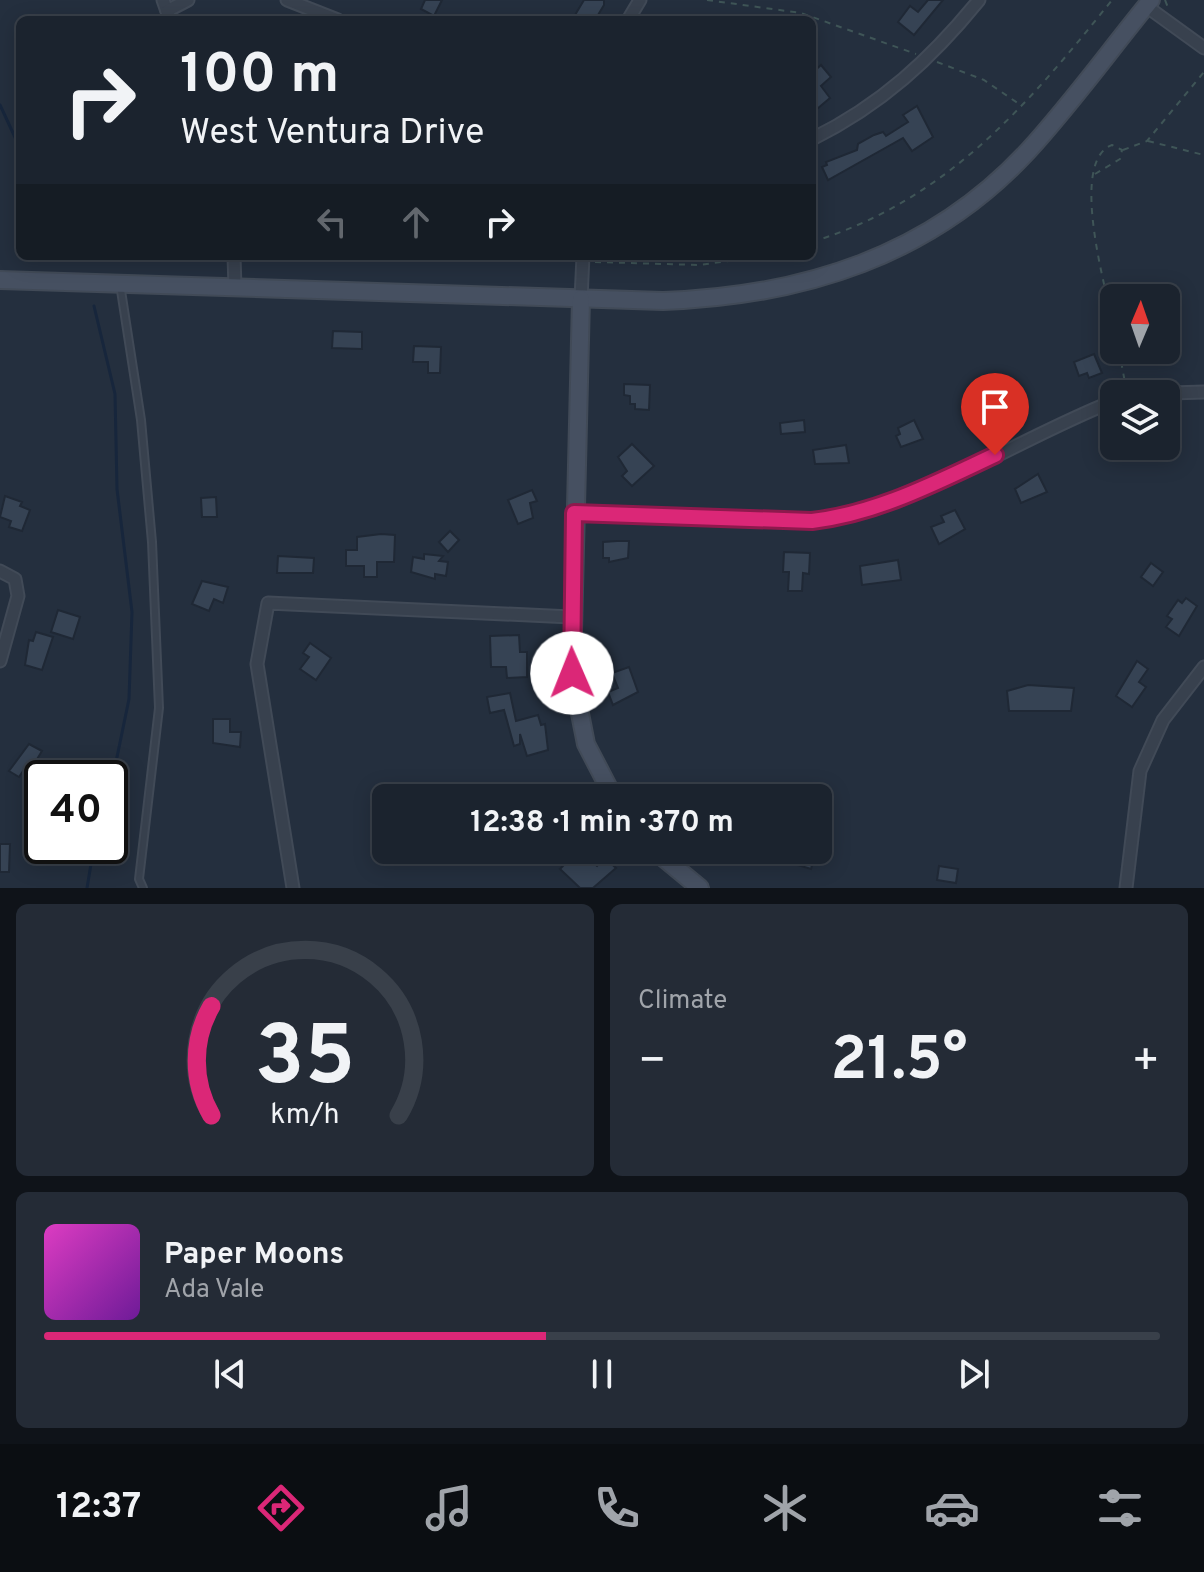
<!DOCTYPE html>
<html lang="en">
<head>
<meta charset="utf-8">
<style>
  body { margin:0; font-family:Overpass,sans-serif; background:#242b36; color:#f1f3f6; height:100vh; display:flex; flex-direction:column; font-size:30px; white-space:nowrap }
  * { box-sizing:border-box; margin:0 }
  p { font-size:26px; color:#a0a4aa }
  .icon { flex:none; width:44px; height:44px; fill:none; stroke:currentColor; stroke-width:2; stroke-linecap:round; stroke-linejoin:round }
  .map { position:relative; height:888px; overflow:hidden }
  .side { display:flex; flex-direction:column; gap:16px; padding:16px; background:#0f1319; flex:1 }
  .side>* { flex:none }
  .guide { position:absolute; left:16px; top:16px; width:800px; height:244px; border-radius:12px; box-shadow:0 4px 20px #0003,0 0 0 2px #39404a; background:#1b232e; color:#f1f3f6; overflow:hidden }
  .needle { width:52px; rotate:2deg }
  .fabs { position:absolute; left:1100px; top:284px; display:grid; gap:16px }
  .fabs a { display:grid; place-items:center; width:80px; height:80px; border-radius:12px; background:#1b232e; box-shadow:0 4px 20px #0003,0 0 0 2px #39404a; font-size:40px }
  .speed { position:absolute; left:24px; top:760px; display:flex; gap:16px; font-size:40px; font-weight:700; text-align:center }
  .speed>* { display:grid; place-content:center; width:104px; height:104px; border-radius:50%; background:#1b232e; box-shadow:0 4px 20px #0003,0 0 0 2px #39404a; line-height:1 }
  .speed .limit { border:4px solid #111; border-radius:12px; background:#fff; color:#111 }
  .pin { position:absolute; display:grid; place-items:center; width:68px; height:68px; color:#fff; margin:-82px -34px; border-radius:50% 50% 50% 0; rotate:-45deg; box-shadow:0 0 8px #0007 }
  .pin .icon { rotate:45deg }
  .me { position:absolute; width:88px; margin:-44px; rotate:359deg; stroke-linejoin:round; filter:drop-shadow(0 0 6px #0008) }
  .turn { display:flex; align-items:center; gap:28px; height:168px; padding:0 32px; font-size:36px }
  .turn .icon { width:104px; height:104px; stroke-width:2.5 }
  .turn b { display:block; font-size:56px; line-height:68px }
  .lanes { display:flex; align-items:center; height:76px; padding:0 32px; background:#0003; justify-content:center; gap:40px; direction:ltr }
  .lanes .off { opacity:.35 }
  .big { font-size:60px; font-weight:700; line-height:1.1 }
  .side .tile { flex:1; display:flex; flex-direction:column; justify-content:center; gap:12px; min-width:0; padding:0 28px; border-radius:12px; background:#242b36 }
  .side .dial { align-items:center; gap:0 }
  .dial svg { height:208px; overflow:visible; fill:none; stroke:#39404a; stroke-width:7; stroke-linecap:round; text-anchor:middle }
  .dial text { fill:#f1f3f6; stroke:none }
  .song { display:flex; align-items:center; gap:24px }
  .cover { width:96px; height:96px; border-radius:12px; background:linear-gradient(135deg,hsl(310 70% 55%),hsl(280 70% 35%)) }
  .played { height:8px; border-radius:4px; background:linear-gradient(90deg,#db2777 45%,#39404a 45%) }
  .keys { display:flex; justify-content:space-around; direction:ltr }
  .heat { display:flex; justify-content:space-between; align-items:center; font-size:44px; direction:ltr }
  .side .tiles { flex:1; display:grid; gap:16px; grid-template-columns:1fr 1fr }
  .tile:last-child { grid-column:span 2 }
  .trip { position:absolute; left:372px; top:784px; width:460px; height:80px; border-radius:12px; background:#1b232e; box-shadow:0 4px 20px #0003,0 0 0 2px #39404a; font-weight:700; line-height:80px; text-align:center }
  .tabs { display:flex; height:128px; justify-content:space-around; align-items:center; background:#0b0e12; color:#a0a4aa }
  .tabs .icon { width:56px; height:56px }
  .tabs .current { color:#db2777 }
  .tabs b { font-size:36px; color:#f1f3f6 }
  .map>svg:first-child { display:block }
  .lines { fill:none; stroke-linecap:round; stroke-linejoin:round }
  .stream { stroke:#17263c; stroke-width:3 }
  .building { fill:#364354; stroke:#1f2835; stroke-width:2 }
  .lane-casing { stroke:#414a57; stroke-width:10 }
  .street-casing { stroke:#414a57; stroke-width:15 }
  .secondary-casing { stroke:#414a57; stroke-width:20 }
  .path { stroke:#3f5557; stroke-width:2; stroke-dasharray:6 6; stroke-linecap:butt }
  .lane { stroke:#38414e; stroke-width:6 }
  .street { stroke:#38414e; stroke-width:11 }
  .secondary { stroke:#465061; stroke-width:16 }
  .route-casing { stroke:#8e194d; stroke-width:20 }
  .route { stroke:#db2777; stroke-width:14 }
</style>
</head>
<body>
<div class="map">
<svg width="1204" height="888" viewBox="0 0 1204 888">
  <rect width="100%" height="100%" fill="#242f3e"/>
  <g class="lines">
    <g class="stream">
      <polyline points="0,105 20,148"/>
      <polyline points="72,256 74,260"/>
      <polyline points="94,306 115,394 117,489 132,612 129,699 110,791"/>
      <polyline points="87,888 94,846"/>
    </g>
  </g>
  <g class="building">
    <polygon points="425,0 442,0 434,16 421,9"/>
    <polygon points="584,0 604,0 604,5 595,20 572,20"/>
    <polygon points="928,0 943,0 914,35 898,22 910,6 918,12"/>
    <polygon points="821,65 831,77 821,86 830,98 817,109 812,104 812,73"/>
    <polygon points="917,106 933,137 912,151 903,138 828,180 822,167 827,165 826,162 857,150 858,144 874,135 883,132 886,136 908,122 903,115"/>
    <polygon points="333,331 362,332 362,349 332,348"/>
    <polygon points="1166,345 1178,345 1177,358 1166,358"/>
    <polygon points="414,346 441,347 440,373 428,373 428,362 413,362"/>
    <polygon points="1094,354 1102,373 1089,378 1087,373 1079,376 1074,362"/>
    <polygon points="624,384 650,385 649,410 635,409 635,404 630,404 630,396 624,395"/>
    <polygon points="1000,384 1011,407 1001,412 998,407 990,411 981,394"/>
    <polygon points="804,420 805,432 781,434 780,423"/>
    <polygon points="914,420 923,439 901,447 896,436 900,434 898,428"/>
    <polygon points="632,444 654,466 632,486 622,476 627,471 618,457"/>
    <polygon points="846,445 849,463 815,464 813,450"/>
    <polygon points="1038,474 1047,492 1021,503 1015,489"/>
    <polygon points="532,490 537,501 530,503 533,518 518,524 508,500"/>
    <polygon points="5,496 22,502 20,506 30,510 22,531 9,527 11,521 0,517"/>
    <polygon points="216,497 217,517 202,517 201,498"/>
    <polygon points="955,510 965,529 939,544 931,527 944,522 941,516"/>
    <polygon points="450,531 459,540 448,552 439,542"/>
    <polygon points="381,534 395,535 394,562 377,562 377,577 364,577 364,566 346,566 346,550 357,550 357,537"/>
    <polygon points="617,541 629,541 628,558 609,562 609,558 603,558 603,542"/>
    <polygon points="784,552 810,553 809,574 803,573 802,591 788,591 789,572 783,572"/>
    <polygon points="424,554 443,556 439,561 448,562 446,576 435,574 435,579 411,572 413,557 424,559"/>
    <polygon points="278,556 314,558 313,573 277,573"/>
    <polygon points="898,560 901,580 862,585 860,566"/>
    <polygon points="1151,563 1163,572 1153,586 1141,577"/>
    <polygon points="202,581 228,587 223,603 214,599 209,611 192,604"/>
    <polygon points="1186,598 1197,606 1179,636 1166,627 1172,619 1167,616 1178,600 1182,603"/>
    <polygon points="58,610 80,617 73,639 51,632"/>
    <polygon points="36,632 53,637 42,670 25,665 29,640 33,641"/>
    <polygon points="519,635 520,652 527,652 527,677 507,678 506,667 491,667 490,636"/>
    <polygon points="310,643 331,658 316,680 300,669 309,657 303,653"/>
    <polygon points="1137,661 1148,669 1139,682 1146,687 1132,707 1116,696"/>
    <polygon points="629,667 638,692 613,705 608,692 618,688 612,673"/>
    <polygon points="1028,685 1074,688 1071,711 1009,711 1007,691"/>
    <polygon points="510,693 516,721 538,715 541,725 545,724 548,750 527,756 520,734 520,744 514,746 504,710 490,713 487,697"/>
    <polygon points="213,719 230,719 230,732 241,732 240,747 213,743"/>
    <polygon points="29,744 42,751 28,774 23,771 19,777 9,771"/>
    <polygon points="0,844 10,844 9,872 0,872"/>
    <polygon points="578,850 597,866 605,858 616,868 593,888 580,888 560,869"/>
    <polygon points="789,850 801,850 799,857 813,861 811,869 785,861"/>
    <polygon points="939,866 958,869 956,883 937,880"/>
  </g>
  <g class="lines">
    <g class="lane-casing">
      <polyline id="lane" points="120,284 141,420 152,542 159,708 139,879 143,888"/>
    </g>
    <g class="street-casing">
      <g id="street">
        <polyline points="163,0 170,20"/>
        <polyline points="287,0 338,20"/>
        <polyline points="1146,6 1204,48"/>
        <polyline points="167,11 188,0"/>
        <polyline points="628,20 640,0"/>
        <path d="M812,139C881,105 931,59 979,0"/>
        <polyline points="234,256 235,288"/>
        <polyline points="581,299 583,256"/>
        <polyline points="1137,394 1204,392"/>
        <path d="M574,513L812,521C920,508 1014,440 1114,401"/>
        <polyline points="0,571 15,579 18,596 0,661"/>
        <polyline points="293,888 257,664 268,603 571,617"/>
        <polyline points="1126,888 1140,771 1163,720 1204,667"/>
      </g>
    </g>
    <g class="secondary-casing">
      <g id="secondary">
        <path d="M0,280L663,301C803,296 931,256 1028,151C1072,103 1110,50 1151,0"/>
        <polyline points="581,299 572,673 586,744 614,798"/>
        <polyline points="654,850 700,888"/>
      </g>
    </g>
    <g class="path">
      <polyline points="707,0 801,13 916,54"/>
      <polyline points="1165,0 1169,10"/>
      <polyline points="937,62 984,80 1022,106"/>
      <polyline points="1148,141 1204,155"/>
      <polyline points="1123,150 1147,141 1204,72"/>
      <path d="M1095,174L1120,159L1122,150L1112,145C1068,161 1107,293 1114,327"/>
      <path d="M812,242C947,200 1027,106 1112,0"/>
      <polyline points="595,262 699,265 765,256"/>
      <polyline points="1119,350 1126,388"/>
    </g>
    <use href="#lane" class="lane"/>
    <use href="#street" class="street"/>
    <use href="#secondary" class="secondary"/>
  </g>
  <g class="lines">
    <g class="route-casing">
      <path id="route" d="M572,673L574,513L812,521C878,513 935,483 995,455"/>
    </g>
    <use href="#route" class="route"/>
  </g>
</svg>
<div class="fabs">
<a><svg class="needle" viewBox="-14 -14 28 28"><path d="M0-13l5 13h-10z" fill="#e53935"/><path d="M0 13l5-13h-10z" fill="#a0a4aa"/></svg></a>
<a><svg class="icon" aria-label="layers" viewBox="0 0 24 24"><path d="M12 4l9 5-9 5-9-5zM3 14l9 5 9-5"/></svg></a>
</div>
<div class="speed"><div class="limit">40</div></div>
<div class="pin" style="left:995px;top:455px;background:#d93025"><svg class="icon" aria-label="arrive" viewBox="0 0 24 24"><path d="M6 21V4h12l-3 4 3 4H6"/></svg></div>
<svg class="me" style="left:572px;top:673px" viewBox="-20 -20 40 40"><circle r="19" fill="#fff"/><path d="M0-13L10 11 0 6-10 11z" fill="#db2777"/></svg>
<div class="trip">12:38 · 1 min · 370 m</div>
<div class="guide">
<div class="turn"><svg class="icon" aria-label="right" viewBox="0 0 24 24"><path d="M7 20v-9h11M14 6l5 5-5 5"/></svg><div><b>100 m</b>West Ventura Drive</div></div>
<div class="lanes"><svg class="icon off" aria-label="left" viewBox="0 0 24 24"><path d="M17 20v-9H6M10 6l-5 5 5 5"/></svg><svg class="icon off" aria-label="ahead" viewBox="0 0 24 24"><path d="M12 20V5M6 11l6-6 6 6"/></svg><svg class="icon" aria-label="right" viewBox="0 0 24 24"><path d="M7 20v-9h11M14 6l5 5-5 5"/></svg></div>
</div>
</div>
<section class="side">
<div class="tiles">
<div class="tile dial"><svg viewBox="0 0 100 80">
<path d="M14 69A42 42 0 1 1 86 69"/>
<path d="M14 69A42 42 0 0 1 14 27" stroke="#db2777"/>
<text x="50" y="56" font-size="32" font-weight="700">35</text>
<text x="50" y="72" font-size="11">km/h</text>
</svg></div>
<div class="tile"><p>Climate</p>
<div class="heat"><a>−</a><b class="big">21.5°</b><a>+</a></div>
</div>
<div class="tile">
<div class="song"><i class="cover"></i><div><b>Paper Moons</b><p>Ada Vale</p></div></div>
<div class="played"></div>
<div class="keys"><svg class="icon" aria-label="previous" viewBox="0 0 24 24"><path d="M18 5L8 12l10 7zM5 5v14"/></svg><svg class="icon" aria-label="pause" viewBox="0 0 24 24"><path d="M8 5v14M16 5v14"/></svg><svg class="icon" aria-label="next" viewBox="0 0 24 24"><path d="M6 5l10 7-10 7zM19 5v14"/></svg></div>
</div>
</div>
</section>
<nav class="tabs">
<b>12:37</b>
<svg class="icon current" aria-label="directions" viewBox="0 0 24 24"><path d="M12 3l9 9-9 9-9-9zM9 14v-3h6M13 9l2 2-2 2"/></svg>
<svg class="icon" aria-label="music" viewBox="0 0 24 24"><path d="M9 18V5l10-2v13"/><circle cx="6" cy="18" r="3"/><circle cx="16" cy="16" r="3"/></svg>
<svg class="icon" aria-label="phone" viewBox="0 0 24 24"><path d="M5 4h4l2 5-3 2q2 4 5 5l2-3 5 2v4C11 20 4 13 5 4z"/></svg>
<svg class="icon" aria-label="climate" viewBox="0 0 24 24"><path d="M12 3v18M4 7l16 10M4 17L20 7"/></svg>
<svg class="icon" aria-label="car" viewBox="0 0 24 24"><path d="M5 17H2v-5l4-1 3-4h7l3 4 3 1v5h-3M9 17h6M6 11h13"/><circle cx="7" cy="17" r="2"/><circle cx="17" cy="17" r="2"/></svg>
<svg class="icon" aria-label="filters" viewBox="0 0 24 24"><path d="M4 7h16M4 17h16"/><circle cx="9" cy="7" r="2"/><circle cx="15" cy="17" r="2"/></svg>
</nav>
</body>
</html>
